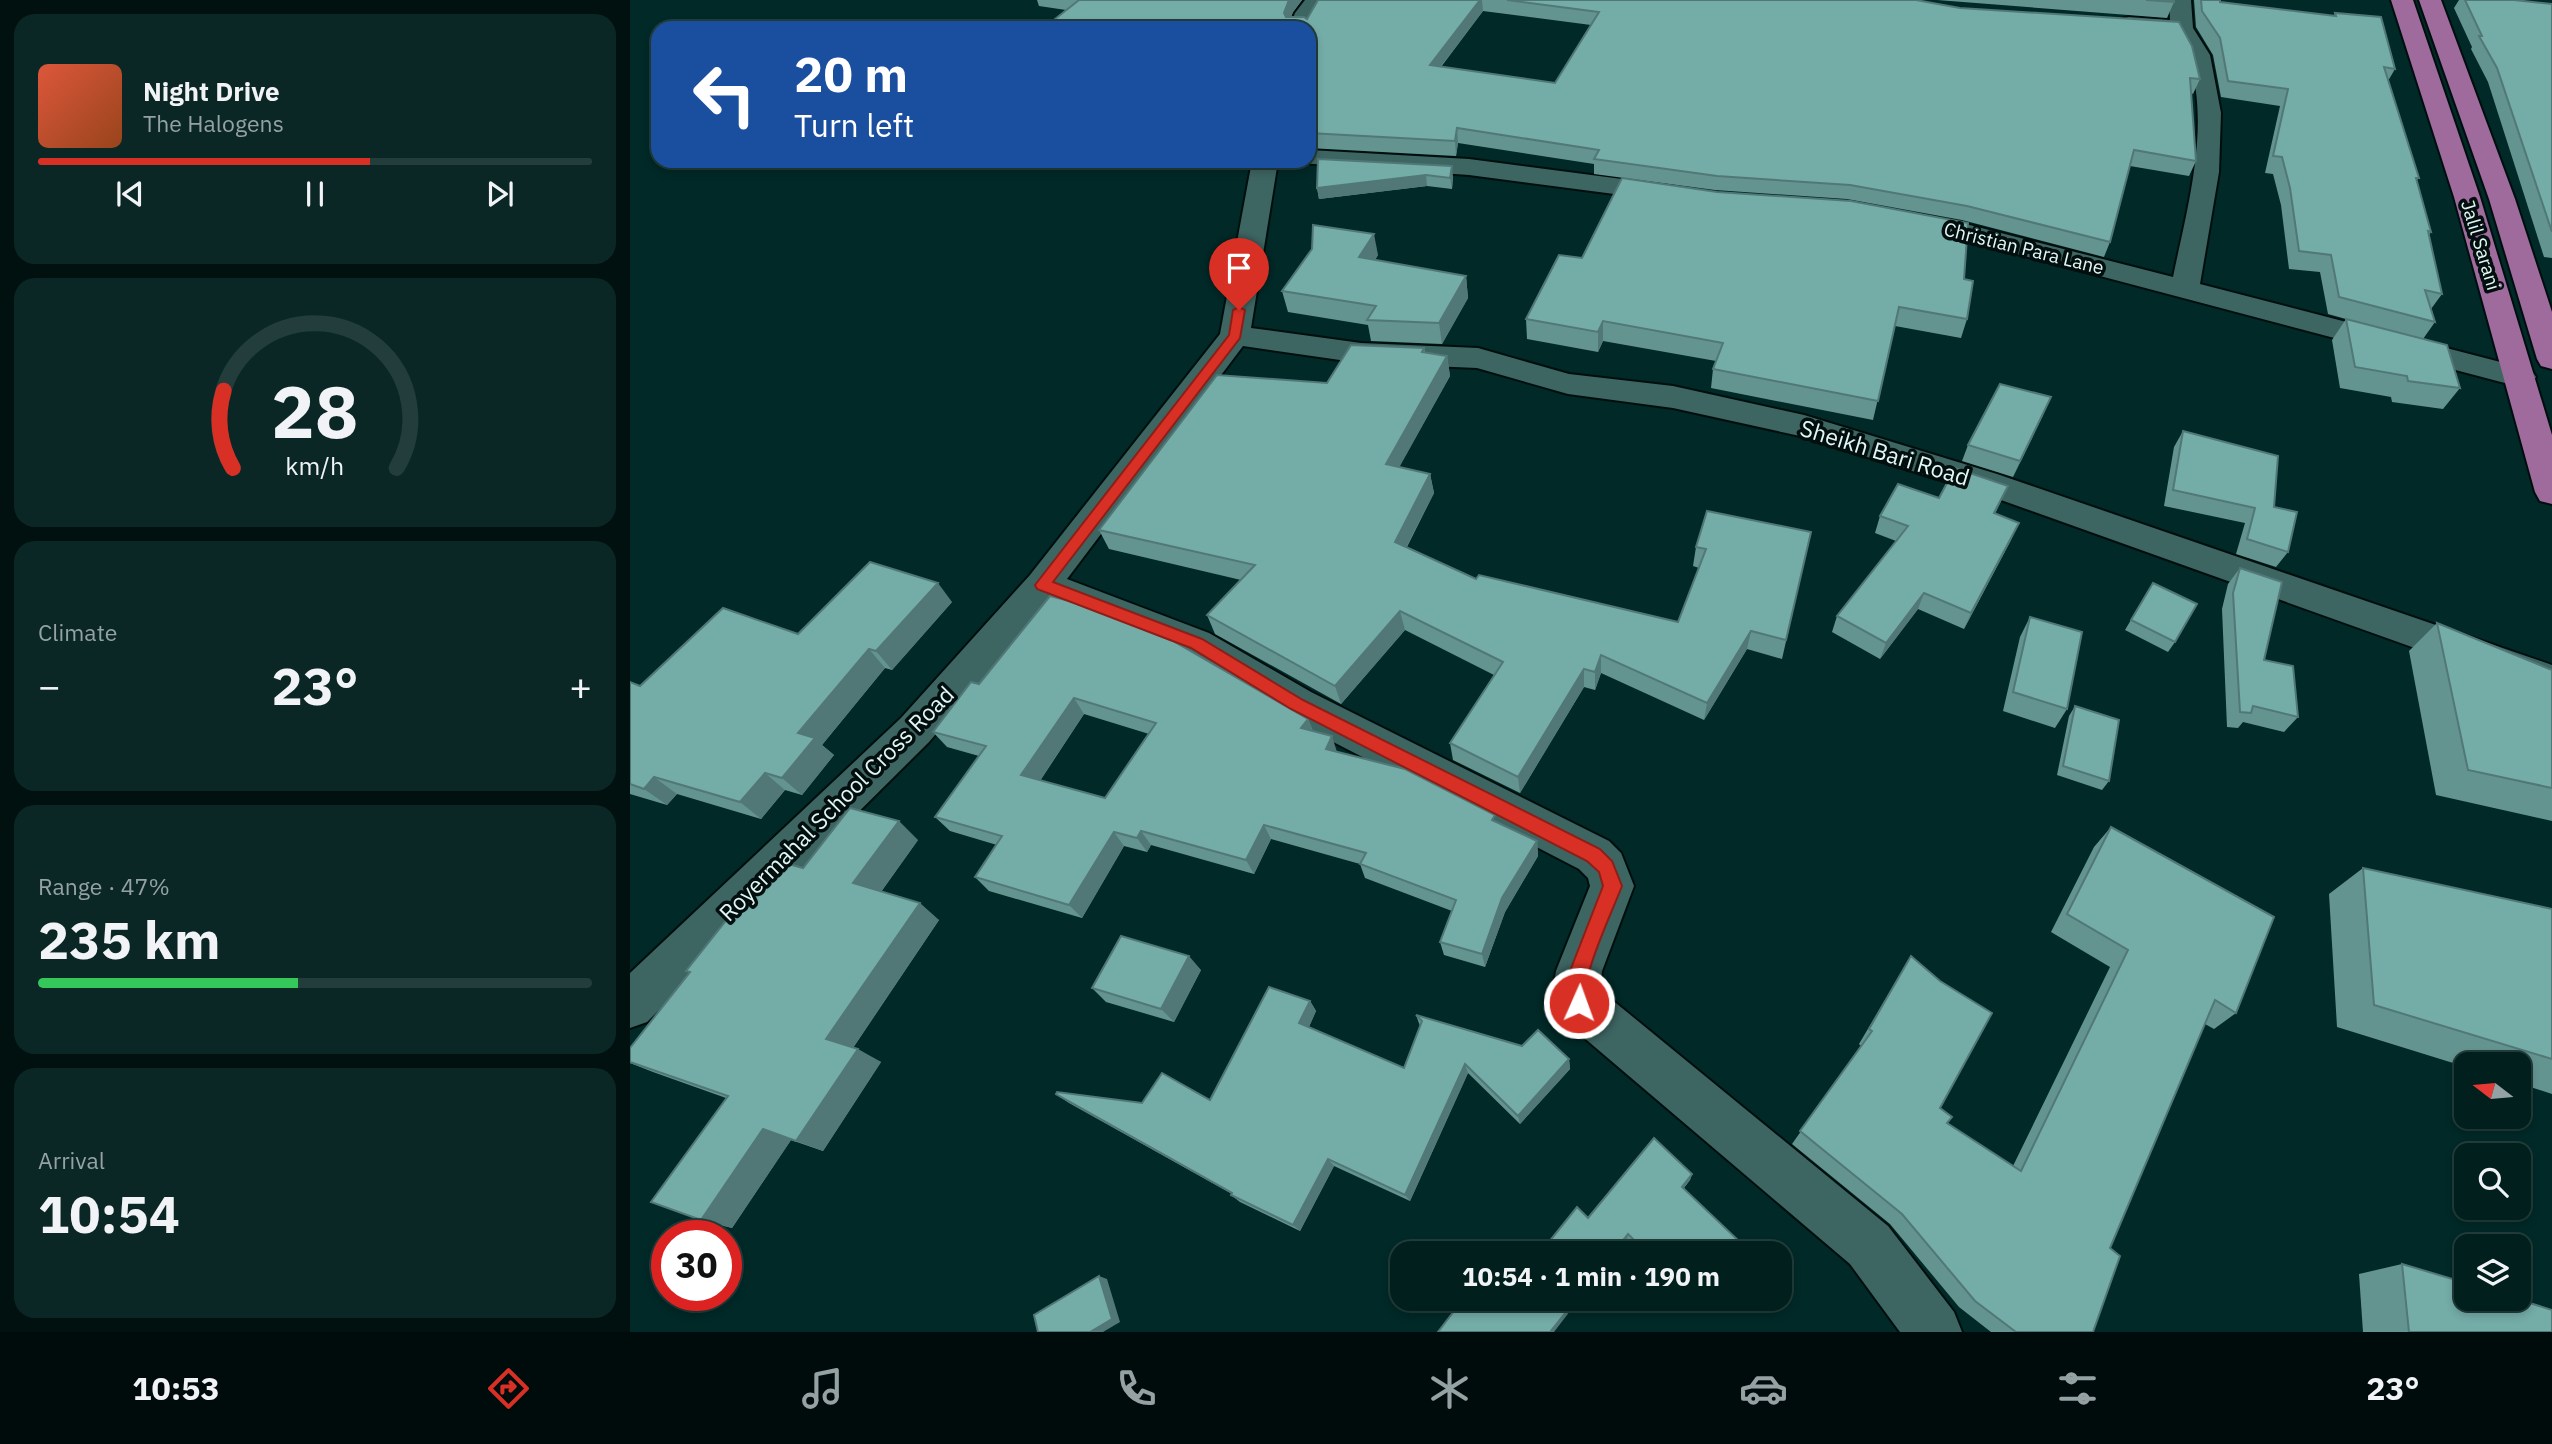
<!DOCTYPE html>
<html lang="en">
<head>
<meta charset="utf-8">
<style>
  body { margin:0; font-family:"IBM Plex Sans",sans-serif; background:#0a2726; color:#f1f3f6; height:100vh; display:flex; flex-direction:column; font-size:26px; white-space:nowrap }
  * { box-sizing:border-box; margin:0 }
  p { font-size:23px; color:#95a2a4 }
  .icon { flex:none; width:38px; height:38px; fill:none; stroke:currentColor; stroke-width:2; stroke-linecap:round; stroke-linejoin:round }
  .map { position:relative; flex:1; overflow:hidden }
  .details { display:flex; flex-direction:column; gap:14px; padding:14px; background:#001110; width:630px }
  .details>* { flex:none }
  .guide { position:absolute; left:21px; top:21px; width:665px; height:147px; border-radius:21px; box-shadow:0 4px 10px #0003,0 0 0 2px #223d3b; background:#1a4fa0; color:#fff; overflow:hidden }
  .needle { width:46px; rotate:286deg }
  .controls { position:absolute; left:1824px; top:1052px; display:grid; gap:14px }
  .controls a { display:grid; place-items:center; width:77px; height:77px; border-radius:14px; background:#001f1d; box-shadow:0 4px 10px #0003,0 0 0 2px #223d3b; font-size:35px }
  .speed { position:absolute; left:21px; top:1220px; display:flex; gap:14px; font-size:35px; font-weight:700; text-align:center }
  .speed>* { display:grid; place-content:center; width:91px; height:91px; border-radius:50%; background:#001f1d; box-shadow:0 4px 10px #0003,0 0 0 2px #223d3b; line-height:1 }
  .speed .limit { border:10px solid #d22; background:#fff; color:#111 }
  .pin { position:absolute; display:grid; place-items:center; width:60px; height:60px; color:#fff; margin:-72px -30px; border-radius:50% 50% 50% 0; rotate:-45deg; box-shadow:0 0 7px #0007 }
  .pin .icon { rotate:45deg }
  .me { position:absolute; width:77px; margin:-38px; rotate:2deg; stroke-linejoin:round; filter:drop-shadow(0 0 5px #0008) }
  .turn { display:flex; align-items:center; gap:24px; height:147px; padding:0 28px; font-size:32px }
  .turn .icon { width:91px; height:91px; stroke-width:2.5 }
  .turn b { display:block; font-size:49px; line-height:60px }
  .big { font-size:52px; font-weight:700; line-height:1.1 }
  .details .tile { flex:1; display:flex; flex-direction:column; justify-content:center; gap:10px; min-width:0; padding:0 24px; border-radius:21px; background:#0a2726 }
  .details .dial { align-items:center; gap:0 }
  .dial svg { height:182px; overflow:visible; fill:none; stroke:#223d3b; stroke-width:7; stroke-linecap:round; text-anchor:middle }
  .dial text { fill:#f1f3f6; stroke:none }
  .song { display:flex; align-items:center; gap:21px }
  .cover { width:84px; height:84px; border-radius:10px; background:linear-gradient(135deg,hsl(10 70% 55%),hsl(20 70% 35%)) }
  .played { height:7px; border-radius:4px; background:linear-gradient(90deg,#d93025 60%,#223d3b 60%) }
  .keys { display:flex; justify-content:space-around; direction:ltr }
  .heat { display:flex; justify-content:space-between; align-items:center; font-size:38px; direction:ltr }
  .charge { height:10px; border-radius:5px; background:linear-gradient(90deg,#34c759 47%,#223d3b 0) }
  .trip { position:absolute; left:760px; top:1241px; width:402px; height:70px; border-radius:21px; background:#001f1d; box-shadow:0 4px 10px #0003,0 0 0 2px #223d3b; font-weight:700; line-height:70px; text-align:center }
  .tabs { display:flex; height:112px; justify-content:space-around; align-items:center; background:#000c0c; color:#95a2a4 }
  .tabs .icon { width:49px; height:49px }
  .tabs .active { color:#d93025 }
  .tabs b { font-size:32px; color:#f1f3f6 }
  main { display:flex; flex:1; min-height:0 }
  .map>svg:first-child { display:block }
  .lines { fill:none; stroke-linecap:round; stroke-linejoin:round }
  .minor-casing { stroke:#000f0e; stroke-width:4 }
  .major-casing { stroke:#000f0e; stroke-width:4 }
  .minor { fill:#3d6562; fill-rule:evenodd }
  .major { fill:#9f6a9c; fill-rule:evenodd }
  .wall { fill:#649490; fill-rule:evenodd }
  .shaded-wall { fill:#517876 }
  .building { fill:#74aca8; stroke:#517876; stroke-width:2; fill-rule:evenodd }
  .route { fill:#d93025; stroke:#8d1f18; stroke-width:2 }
  .labels { text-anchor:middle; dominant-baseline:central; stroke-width:7; stroke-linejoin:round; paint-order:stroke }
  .far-street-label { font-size:19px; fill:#e1f7f5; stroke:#020f0e }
  .street-label { font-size:23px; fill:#e1f7f5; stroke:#020f0e }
</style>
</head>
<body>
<main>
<section class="details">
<div class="tile">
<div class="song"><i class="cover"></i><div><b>Night Drive</b><p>The Halogens</p></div></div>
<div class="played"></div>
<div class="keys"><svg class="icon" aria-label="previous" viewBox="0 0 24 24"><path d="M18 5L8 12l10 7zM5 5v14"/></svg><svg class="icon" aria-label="pause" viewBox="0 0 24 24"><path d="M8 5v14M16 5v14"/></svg><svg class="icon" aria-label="next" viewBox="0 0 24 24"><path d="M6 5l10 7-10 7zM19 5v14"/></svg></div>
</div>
<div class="tile dial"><svg viewBox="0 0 100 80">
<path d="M14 69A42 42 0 1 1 86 69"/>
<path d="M14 69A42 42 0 0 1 10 35" stroke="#d93025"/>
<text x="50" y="56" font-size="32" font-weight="700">28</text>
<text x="50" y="72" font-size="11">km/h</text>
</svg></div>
<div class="tile"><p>Climate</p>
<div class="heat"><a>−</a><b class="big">23°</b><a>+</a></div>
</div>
<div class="tile"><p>Range · 47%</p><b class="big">235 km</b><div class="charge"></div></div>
<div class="tile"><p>Arrival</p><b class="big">10:54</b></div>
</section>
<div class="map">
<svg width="1922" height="1332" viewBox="0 0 1922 1332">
  <rect width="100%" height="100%" fill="#002927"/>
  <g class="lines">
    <g class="minor-casing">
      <g id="minor">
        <polygon points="675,0 698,0 686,14 679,31 679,28 659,28 665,13"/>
        <path d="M1539,0H1561L1563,28L1580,55L1591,113L1589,172L1570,284L1901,370L1906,377L1901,384L1890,387L1330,239L1275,228L1271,222L1275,216L1285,214L1332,223L1543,277C1557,208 1590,97 1545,34L1491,29L1488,24L1491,19L1499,17L1540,20Z"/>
        <polygon points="679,150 839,159 1038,185 1047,187 1051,193 1047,199 1038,201 839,175 670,163 668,161 679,161"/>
        <polygon points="622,161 648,161 621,328 731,343 848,348 939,374 1043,386 1174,415 1367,474 1922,665 1922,697 1343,490 1170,436 1043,408 938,394 847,368 731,363 613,346 437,579 579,633 681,692 979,841 991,853 1004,886 972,971 970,990 1258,1226 1324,1312 1332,1332 1270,1332 1220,1264 932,1019 923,989 926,971 960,886 958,878 949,869 653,716 553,655 419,602 299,742 17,1022 0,1028 0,973 271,718 400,575 590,334"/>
      </g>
    </g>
    <g class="major-casing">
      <g id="major">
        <polygon points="1761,0 1783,0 1850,197 1922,435 1922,504 1910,501 1905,492 1824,197"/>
        <polygon points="1789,0 1811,0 1885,199 1922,312 1922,369 1911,366 1907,359 1859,199"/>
      </g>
    </g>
    <use href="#minor" class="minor"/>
    <use href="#major" class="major"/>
  </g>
  <g class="wall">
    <path d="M407,0H672L663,12L661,17L677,19L688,0H1286L1570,79L1563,94L1561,93L1566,161L1559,176L1500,166L1480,242L1474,257L1332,220L1217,199L1085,190L964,174V164L828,143L826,156L679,148V28H422L420,23L436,10L409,6ZM853,11L961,25L925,83L811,67Z"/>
    <polygon points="1307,0 1544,0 1544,2 1537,18"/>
    <polygon points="1564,0 1590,0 1590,2 1704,16 1705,13 1765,69 1758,81 1789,178 1787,180 1801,232 1799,235 1812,294 1801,309 1805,322 1793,339 1830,388 1813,409 1762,402 1761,397 1710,388 1702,340 1716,319 1698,314 1690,272 1659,269 1651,205 1643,174 1635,173 1650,106 1591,97 1583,55 1566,27"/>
    <polygon points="1829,0 1884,0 1922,4 1922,258 1914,257 1858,82 1841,49 1842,47 1824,8"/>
    <polygon points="688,159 823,177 822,189 797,186 689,199 687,188"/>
    <polygon points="748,255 745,260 836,276 838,298 812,344 741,341 738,325 658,312 652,291"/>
    <polygon points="952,258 1334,279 1337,319 1331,338 1265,326 1243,420 1081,388 1083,369 1086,361 973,341 968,352 897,339 896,319"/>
    <polygon points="794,348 795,352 817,356 820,376 769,467 800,474 804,493 777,547 846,579 1048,622 1069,568 1063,566 1066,547 1181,532 1152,659 1117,649 1074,720 971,673 965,690 954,687 890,793 823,760 820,743 864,675 775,630 711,704 585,634 577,615 611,580 479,549 469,530 697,383"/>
    <polygon points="1414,413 1383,477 1332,461 1338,445"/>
    <polygon points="1553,431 1644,507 1658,552 1646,567 1606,554 1615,523 1534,506 1544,447"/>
    <polygon points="1378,486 1365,514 1381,540 1334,629 1288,609 1250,659 1202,632 1207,616 1266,541 1245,533 1250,516 1309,498"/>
    <polygon points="1610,568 1634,660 1668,717 1654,732 1613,722 1608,728 1597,727 1592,609 1598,584"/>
    <polygon points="1523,583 1545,642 1538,652 1495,630"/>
    <polygon points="322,602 262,670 255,668 192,745 204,755 172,795 155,790 131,819 47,794 37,805 0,794 0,682 10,686 168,634"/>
    <polygon points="1400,617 1437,709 1425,728 1373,711 1390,637"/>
    <polygon points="1807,623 1922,670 1922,821 1806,795 1779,651"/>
    <path d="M349,684L678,719L683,731L707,752L866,822L907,841L908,856L875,912L855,967L814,955L810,942L822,911L735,878L730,864L641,839L624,874L521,845L517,852L494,846L452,918L359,891L345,877L367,845L320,831L305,817L349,756L317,747L303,732ZM454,714L519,734L475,798L410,781Z"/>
    <polygon points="1445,706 1479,781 1472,790 1427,775 1439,716"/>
    <polygon points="1481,827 1606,1013 1584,1029 1575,1024 1480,1248 1463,1332 1361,1332 1329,1307 1260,1224 1162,1144 1231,1046 1229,1044 1281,956 1310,1108 1317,1123 1383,1166 1480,967 1421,932 1464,847"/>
    <polygon points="288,840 251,892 309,920 223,1048 251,1062 193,1151 161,1140 102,1228 71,1220 96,1098 23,1072 0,1063 0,1048 60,973 56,971 173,868"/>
    <polygon points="1733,868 1922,909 1922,1094 1888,1083 1888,1064 1836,1064 1836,1067 1707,1027 1699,894"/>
    <polygon points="571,970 544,1022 476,1002 462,988"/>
    <polygon points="680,1001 686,1011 679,1027 774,1068 790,1026 786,1015 939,1059 940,1069 890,1124 838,1073 780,1201 704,1166 670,1231 610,1202 601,1195 602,1194 439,1103 426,1094 512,1103 580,1100"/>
    <polygon points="1062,1174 1060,1180 1054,1188 1104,1253 1011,1253 997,1239 986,1253 958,1218"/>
    <polygon points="1772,1264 1922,1332 1733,1332 1729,1274"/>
    <polygon points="1061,1298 1070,1298 1066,1304"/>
  </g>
  <g class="shaded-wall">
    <polygon points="659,0 672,0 663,12 657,27 654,13"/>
    <polygon points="850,0 852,0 853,11 801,79 800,65"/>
    <polygon points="827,128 828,143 826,156 825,141"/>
    <polygon points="593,161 601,161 595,167"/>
    <polygon points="822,166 823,177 822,189 820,178"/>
    <polygon points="796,175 797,186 689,199 687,188"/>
    <polygon points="744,234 748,255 733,279 729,257"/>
    <polygon points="836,276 838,298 812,344 809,323"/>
    <polygon points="973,321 973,341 968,352 968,332"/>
    <polygon points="817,356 820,376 760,484 756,464"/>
    <polygon points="1421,397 1414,413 1383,477 1390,461"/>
    <polygon points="800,474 804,493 769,561 765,542"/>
    <polygon points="1389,523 1381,540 1334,629 1341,613"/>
    <polygon points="308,583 322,602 262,670 246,651"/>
    <polygon points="1294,593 1288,609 1250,659 1256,643"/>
    <polygon points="770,611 775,630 711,704 705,686"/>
    <polygon points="1121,631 1117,649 1074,720 1077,703"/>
    <polygon points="239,649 255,668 192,745 204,755 172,795 152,778 168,733"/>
    <polygon points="971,655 971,673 965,690 965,672"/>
    <polygon points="954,669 954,687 890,793 888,777"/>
    <polygon points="444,698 454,714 403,791 391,775"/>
    <polygon points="678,719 684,735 671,728"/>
    <polygon points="702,736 707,752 696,749"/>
    <polygon points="135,773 155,790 131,819 110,802"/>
    <polygon points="24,777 47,794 37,805 14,789"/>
    <polygon points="269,821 288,840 245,900 223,883"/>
    <polygon points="634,825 641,839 624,874 616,860"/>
    <polygon points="511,831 521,845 517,852 507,838"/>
    <polygon points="484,832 494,846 452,918 439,905"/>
    <polygon points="907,841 908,856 875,912 855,967 852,954 872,898"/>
    <polygon points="290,903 309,920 220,1052 196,1039"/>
    <polygon points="559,956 571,970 544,1022 531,1009"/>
    <polygon points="680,1001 686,1011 676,1033 669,1023"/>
    <polygon points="228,1049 251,1062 193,1151 166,1141"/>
    <polygon points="939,1059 940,1069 890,1124 888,1116"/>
    <polygon points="835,1064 838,1073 780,1201 775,1195"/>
    <polygon points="133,1129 161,1140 102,1228 71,1220"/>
    <polygon points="698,1159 704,1166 670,1231 663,1225"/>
    <polygon points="1062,1174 1060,1180 1050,1193 1052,1187"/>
    <polygon points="998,1234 997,1239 986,1253 983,1253"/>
    <polygon points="469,1276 477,1279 490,1322 473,1332 460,1332"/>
    <polygon points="947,1298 950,1298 924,1332 920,1332"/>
  </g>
  <g class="building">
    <polygon points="449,0 659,0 654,13 656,17 674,17 677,19 688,0 850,0 800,65 925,83 969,12 877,0 1286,0 1330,8 1549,22 1562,46 1569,75 1570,79 1560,78 1566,161 1504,150 1480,242 1337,206 1220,185 1087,176 964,159 969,150 827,128 825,141 679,133 679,28 454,28 420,23"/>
    <polygon points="1516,0 1544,0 1544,2"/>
    <polygon points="1571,0 1590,0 1590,2 1706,16 1705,13 1751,17 1765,69 1754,67 1789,178 1786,178 1801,232 1798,231 1812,294 1795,290 1805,322 1709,297 1701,255 1669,251 1660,188 1652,157 1643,156 1658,89 1598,81 1590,38 1572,11"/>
    <polygon points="1835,0 1884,0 1922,4 1922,232 1867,68 1849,36 1852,36"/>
    <polygon points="688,159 822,166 820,178 796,175 687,188"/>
    <polygon points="992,178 1087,192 1221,201 1338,223 1334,279 1343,281 1337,319 1269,307 1248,401 1083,369 1093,343 973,321 968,332 896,319 929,255 952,258"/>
    <polygon points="683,225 744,234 729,257 836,276 809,323 737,320 746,306 652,291 682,249"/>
    <polygon points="1716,319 1817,345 1830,388 1778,381 1777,376 1725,367"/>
    <polygon points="721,345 794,348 792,352 817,356 756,464 800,474 765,542 846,579 849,575 1048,622 1076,549 1066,547 1077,511 1181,532 1156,640 1121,631 1077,703 971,655 965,672 954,669 888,777 820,743 873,662 770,611 705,686 577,615 625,565 469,530 587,375 697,383"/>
    <polygon points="1370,384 1421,397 1390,461 1338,445"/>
    <polygon points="1553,431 1648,456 1644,507 1667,512 1658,552 1617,539 1625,508 1543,490"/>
    <polygon points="1325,468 1378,486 1364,513 1389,523 1341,613 1294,593 1256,643 1207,616 1278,526 1250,516 1268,484 1309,498"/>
    <polygon points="240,562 308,583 246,651 239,649 168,733 185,738 152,778 135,773 110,802 24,777 14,789 0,784 0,682 10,686 93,608 168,634"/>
    <polygon points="1610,568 1652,582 1634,660 1663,666 1668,717 1623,706 1621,713 1610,712 1603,593"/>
    <polygon points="1523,583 1567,604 1545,642 1501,620"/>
    <path d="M420,596L451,604L543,641L678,719L671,728L702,736L696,749L775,769L865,815L862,820L907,841L872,898L852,954L810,942L826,900L730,864L736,853L634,825L616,860L511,831L507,838L484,832L439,905L345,877L372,836L305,817L356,746L303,732L341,682L349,684ZM444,698L526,723L475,798L391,775Z"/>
    <polygon points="1400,617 1452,632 1437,709 1383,692"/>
    <polygon points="1807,623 1922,670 1922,788 1838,770"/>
    <polygon points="1445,706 1489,720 1479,781 1433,766"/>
    <polygon points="220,808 269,821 223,883 290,903 196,1039 228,1049 166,1141 133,1129 71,1220 21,1202 98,1096 0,1062 0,1048 60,972 56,971 144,860 173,868"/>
    <polygon points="1481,827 1644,917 1606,1013 1585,1000 1480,1248 1490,1256 1463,1332 1386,1332 1345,1301 1272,1214 1170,1131 1242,1031 1239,1029 1281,956 1310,981 1362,1013 1310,1108 1322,1117 1317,1123 1391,1171 1498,950 1437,914"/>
    <polygon points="1733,868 1922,909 1922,1059 1744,1005"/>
    <polygon points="491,936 559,956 531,1009 462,988"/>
    <polygon points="639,987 680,1001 669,1023 774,1068 792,1021 786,1015 892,1046 908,1030 939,1059 888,1116 835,1064 775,1195 698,1159 663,1225 601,1195 602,1193 426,1094 427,1092 512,1103 532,1073 580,1100"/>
    <polygon points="1024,1138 1062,1174 1052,1187 1111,1243 1103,1253 1017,1253 998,1234 983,1253 910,1253 947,1207 958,1218"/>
    <polygon points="1772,1264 1836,1283 1836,1298 1884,1298 1922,1310 1922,1332 1779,1332"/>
    <polygon points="469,1276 482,1319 460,1332 408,1332 404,1315"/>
    <polygon points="813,1298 871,1298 872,1300 873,1298 947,1298 920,1332 808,1332 824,1311"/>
  </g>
  <path class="route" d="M609,307L615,310L610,338L423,582L572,639L673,700L970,849L982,861L992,886C981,914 967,943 959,972C955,985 960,999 956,1010L949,1013L942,1010L936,989L940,971L973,886L969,872L957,861L661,709L561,648L407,589L405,585L599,335L603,310Z"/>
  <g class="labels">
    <g class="far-street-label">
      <text transform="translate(1851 245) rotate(73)">Jalil Sarani</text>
      <text transform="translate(1394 248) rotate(14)">Christian Para Lane</text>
    </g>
    <g class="street-label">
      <text transform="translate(1255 452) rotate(17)">Sheikh Bari Road</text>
      <text transform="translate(206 803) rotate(-45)">Royermahal School Cross Road</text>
    </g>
  </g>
</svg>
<div class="controls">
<a><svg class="needle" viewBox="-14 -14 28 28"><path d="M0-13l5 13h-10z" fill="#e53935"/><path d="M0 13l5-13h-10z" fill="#95a2a4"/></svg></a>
<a><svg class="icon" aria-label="search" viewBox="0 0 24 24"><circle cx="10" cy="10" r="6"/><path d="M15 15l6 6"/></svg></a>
<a><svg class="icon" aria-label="layers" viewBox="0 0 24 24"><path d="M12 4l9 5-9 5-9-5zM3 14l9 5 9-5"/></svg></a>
</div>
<div class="speed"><div class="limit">30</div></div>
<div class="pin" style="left:609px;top:310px;background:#d93025"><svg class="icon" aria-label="arrive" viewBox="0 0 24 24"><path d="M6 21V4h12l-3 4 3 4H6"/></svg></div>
<svg class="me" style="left:949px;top:1003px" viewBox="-20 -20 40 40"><circle r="17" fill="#d93025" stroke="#fff" stroke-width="3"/><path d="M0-11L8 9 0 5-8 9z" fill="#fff"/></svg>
<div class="trip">10:54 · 1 min · 190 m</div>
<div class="guide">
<div class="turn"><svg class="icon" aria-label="left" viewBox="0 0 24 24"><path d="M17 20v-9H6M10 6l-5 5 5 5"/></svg><div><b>20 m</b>Turn left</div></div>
</div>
</div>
</main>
<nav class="tabs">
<b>10:53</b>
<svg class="icon active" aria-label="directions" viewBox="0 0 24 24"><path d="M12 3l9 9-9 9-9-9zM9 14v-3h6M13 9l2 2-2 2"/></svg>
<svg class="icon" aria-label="music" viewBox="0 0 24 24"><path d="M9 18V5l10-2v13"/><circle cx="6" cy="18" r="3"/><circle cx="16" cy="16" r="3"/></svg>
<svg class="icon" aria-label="phone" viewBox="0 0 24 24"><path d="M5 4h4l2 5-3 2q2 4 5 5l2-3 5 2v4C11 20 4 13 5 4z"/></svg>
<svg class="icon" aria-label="climate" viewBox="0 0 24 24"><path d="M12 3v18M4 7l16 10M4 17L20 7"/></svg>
<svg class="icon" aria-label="car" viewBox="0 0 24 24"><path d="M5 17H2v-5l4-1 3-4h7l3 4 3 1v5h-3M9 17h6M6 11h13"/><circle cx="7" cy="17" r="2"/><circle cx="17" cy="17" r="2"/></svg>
<svg class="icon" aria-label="filters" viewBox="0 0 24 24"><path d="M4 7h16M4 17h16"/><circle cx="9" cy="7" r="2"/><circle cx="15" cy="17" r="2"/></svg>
<b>23°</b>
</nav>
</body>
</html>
